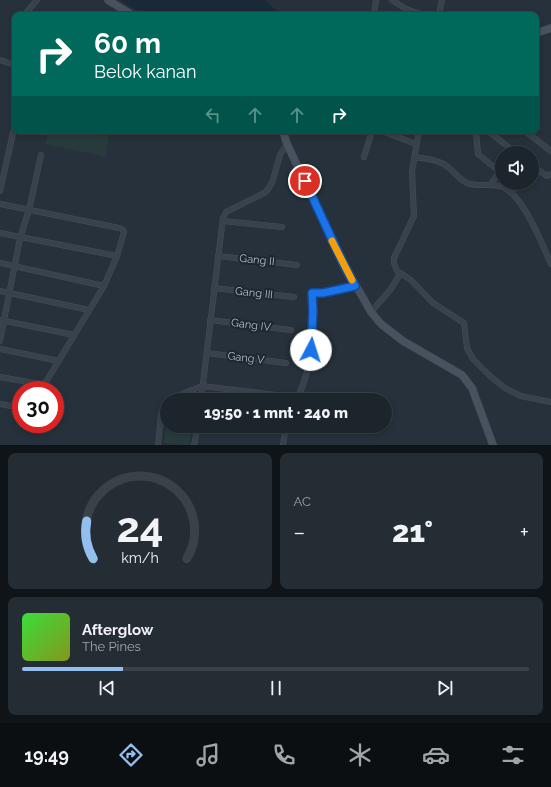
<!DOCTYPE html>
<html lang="id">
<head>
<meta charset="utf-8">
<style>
  body { margin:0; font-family:Raleway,sans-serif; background:#252d34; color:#f1f3f6; height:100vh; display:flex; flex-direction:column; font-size:15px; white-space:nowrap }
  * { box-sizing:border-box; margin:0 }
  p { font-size:13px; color:#a0a5a9 }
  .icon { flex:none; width:22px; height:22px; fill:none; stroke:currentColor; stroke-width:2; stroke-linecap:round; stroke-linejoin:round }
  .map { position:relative; height:445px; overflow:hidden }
  .details { display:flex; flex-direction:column; gap:8px; padding:8px; background:#0f1418; flex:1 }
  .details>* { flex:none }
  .hud { position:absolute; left:12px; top:12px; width:527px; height:122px; border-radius:8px; box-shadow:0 2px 6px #0003,0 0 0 1px #3a4248; background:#00695c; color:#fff; overflow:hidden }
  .controls { position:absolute; left:495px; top:146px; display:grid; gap:8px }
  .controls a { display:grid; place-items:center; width:44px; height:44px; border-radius:50%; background:#1c252c; box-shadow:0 2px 6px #0003,0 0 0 1px #3a4248; font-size:20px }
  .speed { position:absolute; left:12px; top:381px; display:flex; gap:8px; font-size:20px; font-weight:700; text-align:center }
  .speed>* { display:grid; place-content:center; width:52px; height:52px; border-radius:50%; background:#1c252c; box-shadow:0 2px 6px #0003,0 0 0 1px #3a4248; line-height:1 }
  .speed .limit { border:6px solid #d22; background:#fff; color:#111 }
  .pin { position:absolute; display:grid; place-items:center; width:34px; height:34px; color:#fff; margin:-17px; border:2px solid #fff; border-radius:50%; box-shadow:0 1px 4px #0007 }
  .me { position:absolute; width:44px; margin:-22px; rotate:5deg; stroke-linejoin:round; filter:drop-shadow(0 0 3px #0008) }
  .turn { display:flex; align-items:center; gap:14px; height:84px; padding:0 16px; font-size:18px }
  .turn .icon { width:52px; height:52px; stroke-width:2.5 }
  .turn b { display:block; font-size:28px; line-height:34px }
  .lanes { display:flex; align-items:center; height:38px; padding:0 16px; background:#0003; justify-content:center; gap:20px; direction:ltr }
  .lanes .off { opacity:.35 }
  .big { font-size:30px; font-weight:800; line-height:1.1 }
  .details .tile { flex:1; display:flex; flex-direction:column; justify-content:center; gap:6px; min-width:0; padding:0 14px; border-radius:8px; background:#252d34 }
  .details .dial { align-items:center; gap:0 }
  .dial svg { height:104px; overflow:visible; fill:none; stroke:#3a4248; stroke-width:7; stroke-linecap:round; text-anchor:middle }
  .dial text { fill:#f1f3f6; stroke:none }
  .song { display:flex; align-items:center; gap:12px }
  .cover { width:48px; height:48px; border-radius:6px; background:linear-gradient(135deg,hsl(120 70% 55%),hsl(70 70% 35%)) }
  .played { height:4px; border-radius:2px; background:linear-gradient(90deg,#92bfee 20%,#3a4248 20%) }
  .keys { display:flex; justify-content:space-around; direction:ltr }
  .heat { display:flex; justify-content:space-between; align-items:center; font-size:22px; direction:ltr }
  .details .tiles { flex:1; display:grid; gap:8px; grid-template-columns:1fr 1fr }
  .tile:last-child { grid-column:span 2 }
  .trip { position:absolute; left:160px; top:393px; width:232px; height:40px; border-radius:20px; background:#1c252c; box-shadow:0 2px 6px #0003,0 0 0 1px #3a4248; font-weight:800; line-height:40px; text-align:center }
  .tab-bar { display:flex; height:64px; justify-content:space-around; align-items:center; background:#0b0f12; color:#a0a5a9 }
  .tab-bar .icon { width:28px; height:28px }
  .tab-bar .current { color:#92bfee }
  .tab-bar b { font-size:18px; color:#f1f3f6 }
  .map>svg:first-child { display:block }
  .green { fill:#283b3c }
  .water { fill:#1a2938 }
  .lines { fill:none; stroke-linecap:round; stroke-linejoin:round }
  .street-casing { stroke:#454e57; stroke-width:6 }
  .secondary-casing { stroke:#454e57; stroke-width:8 }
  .street { stroke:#39424b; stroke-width:5 }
  .secondary { stroke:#48525e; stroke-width:7 }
  .route-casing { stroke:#114b97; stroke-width:10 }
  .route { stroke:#1a73e8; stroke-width:7 }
  .slow { stroke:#f59e0b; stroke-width:7 }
  .labels { text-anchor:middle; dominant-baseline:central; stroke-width:4; stroke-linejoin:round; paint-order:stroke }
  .street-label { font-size:11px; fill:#b5bdc6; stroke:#1e2730 }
</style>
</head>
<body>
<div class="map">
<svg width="551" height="445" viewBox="0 0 551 445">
  <rect width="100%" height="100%" fill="#26313b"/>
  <g class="green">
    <polygon points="49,131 109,131 106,157 45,144"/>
    <polygon points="167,416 167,426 192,426 189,445 164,443"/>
  </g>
  <polygon class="water" points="121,0 265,0 272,7 284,15 147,15 127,5"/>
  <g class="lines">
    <g class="street-casing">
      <g id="street">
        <polyline points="392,0 406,9 424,15"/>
        <polyline points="24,15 37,0"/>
        <polyline points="374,15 376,0"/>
        <polyline points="439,15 442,0"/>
        <polyline points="0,60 15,65"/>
        <polyline points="382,131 416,144"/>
        <polyline points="419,131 412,171 414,216 394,258 394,263 397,271 411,280 433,303 464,323 467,348 473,359 490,376 505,388 521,396 551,402"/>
        <polyline points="476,131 478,154 500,172"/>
        <polyline points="488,131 516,153"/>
        <polyline points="525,131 551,151"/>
        <polyline points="364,157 372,131"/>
        <path d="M414,157C426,159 438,159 448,167C455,173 459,179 467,183C478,188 491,182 503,187C523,196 542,243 551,264"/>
        <polyline points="532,166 547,176 551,174"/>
        <polyline points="490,185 502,169"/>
        <polyline points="0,191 15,124"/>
        <polyline points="511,193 519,183"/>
        <polyline points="0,204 119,228 122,229 124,232 117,256 104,286 41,390"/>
        <polyline points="223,221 282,227"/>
        <polyline points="0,233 117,256"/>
        <polyline points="218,256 297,265"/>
        <polyline points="0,263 104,286"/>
        <polyline points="214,288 294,297"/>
        <polyline points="0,291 89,310"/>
        <polyline points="371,312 391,289 400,274"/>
        <polyline points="0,320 74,335"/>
        <polyline points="210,320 291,330"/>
        <polyline points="0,341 20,238 29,210 41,155"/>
        <polyline points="0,349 59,361"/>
        <polyline points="207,353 286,363"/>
        <polyline points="0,377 45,385"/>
        <path d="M296,397H298C313,365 315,328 312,293H323L355,286"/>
        <polyline points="174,400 182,394 202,386 292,397 291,400"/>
        <polyline points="201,400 223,218 226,212 266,192 272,183 280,155 287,144"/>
        <polyline points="0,404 21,408"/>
        <polyline points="261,426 285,429"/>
        <polyline points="158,445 161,415 167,406"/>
        <polyline points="194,445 198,426"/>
        <polyline points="283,445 286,426"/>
      </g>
    </g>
    <g class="secondary-casing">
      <g id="secondary">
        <polyline points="108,0 132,15"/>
        <polyline points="536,33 551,28"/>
        <polyline points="283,131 287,144 342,261 371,312 381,324 403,341 462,375 472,388 493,445"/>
      </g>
    </g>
    <use href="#street" class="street"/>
    <use href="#secondary" class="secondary"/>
  </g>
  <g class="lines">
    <g class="route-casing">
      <polyline id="route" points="305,181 342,261 355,286 323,293 312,293 313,311 311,350"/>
    </g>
    <use href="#route" class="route"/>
    <polyline class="slow" points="332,241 352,280"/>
  </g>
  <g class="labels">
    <g class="street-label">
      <text transform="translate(257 260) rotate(6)">Gang II</text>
      <text transform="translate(254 293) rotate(6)">Gang III</text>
      <text transform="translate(251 325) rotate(7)">Gang IV</text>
      <text transform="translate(246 358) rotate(7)">Gang V</text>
    </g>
  </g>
</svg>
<div class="controls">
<a><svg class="icon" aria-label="sound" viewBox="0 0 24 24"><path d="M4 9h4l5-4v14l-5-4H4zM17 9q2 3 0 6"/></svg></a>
</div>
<div class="speed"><div class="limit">30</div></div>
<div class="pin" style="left:305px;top:181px;background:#d93025"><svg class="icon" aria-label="arrive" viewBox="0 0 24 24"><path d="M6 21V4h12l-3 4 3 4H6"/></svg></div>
<svg class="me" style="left:311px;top:350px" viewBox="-20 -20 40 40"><circle r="19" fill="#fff"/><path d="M0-13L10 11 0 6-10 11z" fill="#1a73e8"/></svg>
<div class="trip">19:50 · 1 mnt · 240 m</div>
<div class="hud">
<div class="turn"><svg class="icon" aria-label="right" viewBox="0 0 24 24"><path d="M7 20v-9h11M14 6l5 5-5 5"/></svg><div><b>60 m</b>Belok kanan</div></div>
<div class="lanes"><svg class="icon off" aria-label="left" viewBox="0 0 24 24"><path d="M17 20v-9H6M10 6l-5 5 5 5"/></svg><svg class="icon off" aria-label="ahead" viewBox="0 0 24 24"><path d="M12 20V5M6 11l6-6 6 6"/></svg><svg class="icon off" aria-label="ahead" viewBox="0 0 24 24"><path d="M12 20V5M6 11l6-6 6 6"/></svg><svg class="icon" aria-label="right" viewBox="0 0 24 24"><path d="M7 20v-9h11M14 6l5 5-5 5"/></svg></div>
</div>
</div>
<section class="details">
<div class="tiles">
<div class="tile dial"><svg viewBox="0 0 100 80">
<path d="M14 69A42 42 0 1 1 86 69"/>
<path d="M14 69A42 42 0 0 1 9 40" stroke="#92bfee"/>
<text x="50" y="56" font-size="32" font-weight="700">24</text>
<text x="50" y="72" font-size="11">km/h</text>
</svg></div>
<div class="tile"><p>AC</p>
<div class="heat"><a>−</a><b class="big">21°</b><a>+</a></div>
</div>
<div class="tile">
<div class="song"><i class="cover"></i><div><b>Afterglow</b><p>The Pines</p></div></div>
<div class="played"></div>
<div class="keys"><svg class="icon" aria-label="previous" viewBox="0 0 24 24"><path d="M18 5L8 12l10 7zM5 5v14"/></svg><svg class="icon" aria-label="pause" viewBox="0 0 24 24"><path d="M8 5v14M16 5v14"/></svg><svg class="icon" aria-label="next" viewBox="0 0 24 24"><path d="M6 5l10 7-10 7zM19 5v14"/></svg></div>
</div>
</div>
</section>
<nav class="tab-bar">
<b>19:49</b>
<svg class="icon current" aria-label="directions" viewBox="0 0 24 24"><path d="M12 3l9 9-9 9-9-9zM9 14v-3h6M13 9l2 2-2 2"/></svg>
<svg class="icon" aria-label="music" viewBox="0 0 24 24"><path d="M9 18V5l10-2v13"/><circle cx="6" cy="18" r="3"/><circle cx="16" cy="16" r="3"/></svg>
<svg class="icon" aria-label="phone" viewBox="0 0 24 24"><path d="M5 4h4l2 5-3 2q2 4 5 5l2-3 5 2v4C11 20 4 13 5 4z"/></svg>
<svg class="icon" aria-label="climate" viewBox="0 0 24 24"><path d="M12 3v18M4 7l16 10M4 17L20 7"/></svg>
<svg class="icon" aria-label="car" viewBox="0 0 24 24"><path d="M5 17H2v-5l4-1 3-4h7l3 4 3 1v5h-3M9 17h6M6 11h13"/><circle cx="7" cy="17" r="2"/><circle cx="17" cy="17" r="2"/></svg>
<svg class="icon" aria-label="filters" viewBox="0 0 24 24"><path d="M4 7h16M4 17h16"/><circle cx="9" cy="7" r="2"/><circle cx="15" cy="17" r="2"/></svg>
</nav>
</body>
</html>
